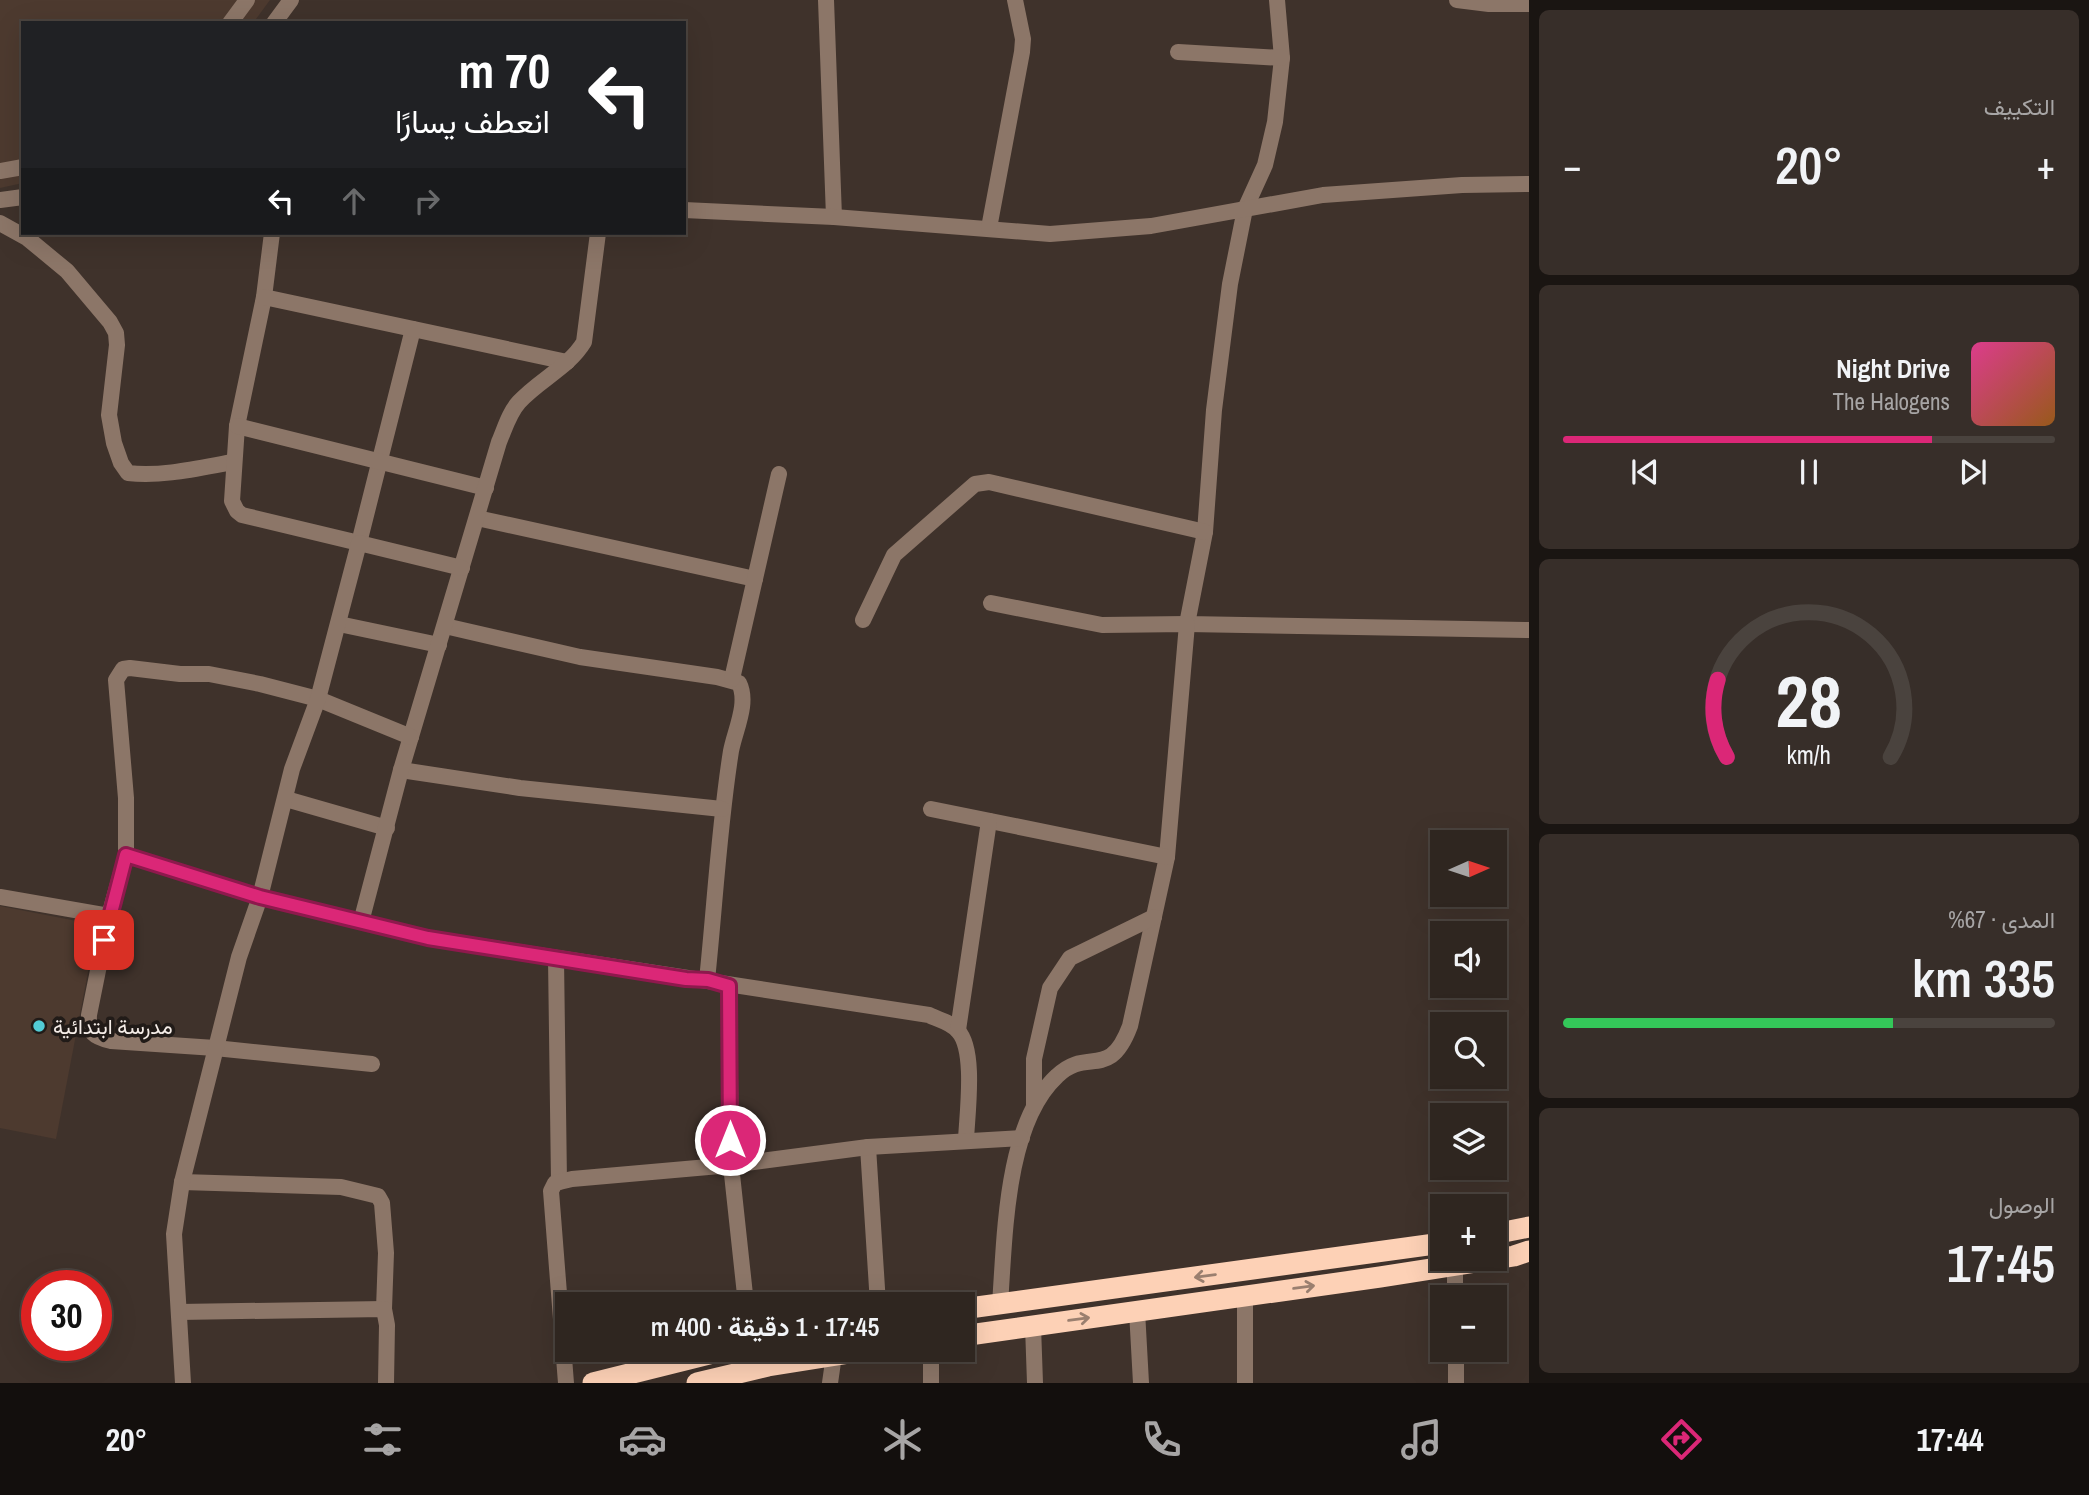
<!DOCTYPE html>
<html lang="ar">
<head>
<meta charset="utf-8">
<style>
  body { margin:0; font-family:"Archivo Narrow",Vazirmatn,sans-serif; background:#372e29; color:#f1f3f6; direction:rtl; height:100vh; display:flex; flex-direction:column; font-size:26px; white-space:nowrap }
  * { box-sizing:border-box; margin:0 }
  p { font-size:23px; color:#a7a5a5 }
  .icon { flex:none; width:38px; height:38px; fill:none; stroke:currentColor; stroke-width:2; stroke-linecap:round; stroke-linejoin:round }
  .map { position:relative; flex:1; overflow:hidden; direction:ltr }
  .details { display:flex; flex-direction:column; gap:10px; padding:10px; background:#1a1512; width:560px }
  .details>* { flex:none }
  .guide { position:absolute; left:21px; top:21px; width:665px; height:214px; border-radius:0px; box-shadow:0 7px 28px #0002,0 0 0 2px #4a433e; direction:rtl; background:#202124; color:#fff; overflow:hidden }
  .needle { width:46px; rotate:87deg }
  .fabs { position:absolute; left:1430px; top:830px; display:grid; gap:14px }
  .fabs a { display:grid; place-items:center; width:77px; height:77px; border-radius:0px; background:#2f2620; box-shadow:0 7px 28px #0002,0 0 0 2px #4a433e; font-size:35px }
  .speed { position:absolute; left:21px; top:1270px; display:flex; gap:14px; font-size:35px; font-weight:700; text-align:center }
  .speed>* { display:grid; place-content:center; width:91px; height:91px; border-radius:50%; background:#2f2620; box-shadow:0 7px 28px #0002,0 0 0 2px #4a433e; line-height:1 }
  .speed .limit { border:10px solid #d22; background:#fff; color:#111 }
  .pin { position:absolute; display:grid; place-items:center; width:60px; height:60px; color:#fff; margin:-30px; border-radius:14px; box-shadow:0 4px 10px #0006 }
  .me { position:absolute; width:77px; margin:-38px; rotate:0deg; stroke-linejoin:round; filter:drop-shadow(0 0 5px #0008) }
  .turn { display:flex; align-items:center; gap:24px; height:147px; padding:0 21px; font-size:32px }
  .turn .icon { width:91px; height:91px; stroke-width:2.5 }
  .turn b { display:block; font-size:49px; line-height:60px }
  .lanes { display:flex; align-items:center; height:66px; padding:0 21px; background:#0003; justify-content:center; gap:35px; direction:ltr }
  .lanes .off { opacity:.35 }
  .big { font-size:52px; font-weight:600; line-height:1.1 }
  .details .widget { flex:1; display:flex; flex-direction:column; justify-content:center; gap:10px; min-width:0; padding:0 24px; border-radius:10px; background:#372e29 }
  .details .dial { align-items:center; gap:0 }
  .dial svg { height:182px; overflow:visible; fill:none; stroke:#4a433e; stroke-width:7; stroke-linecap:round; text-anchor:middle }
  .dial text { fill:#f1f3f6; stroke:none }
  .song { display:flex; align-items:center; gap:21px }
  .cover { width:84px; height:84px; border-radius:10px; background:linear-gradient(135deg,hsl(330 70% 55%),hsl(30 70% 35%)) }
  .played { height:7px; border-radius:4px; background:linear-gradient(90deg,#db2777 75%,#4a433e 75%) }
  .keys { display:flex; justify-content:space-around; direction:ltr }
  .heat { display:flex; justify-content:space-between; align-items:center; font-size:38px; direction:ltr }
  .charge { height:10px; border-radius:5px; background:linear-gradient(90deg,#34c759 67%,#4a433e 0) }
  .trip { position:absolute; left:555px; top:1292px; width:420px; height:70px; border-radius:0px; background:#2f2620; box-shadow:0 7px 28px #0002,0 0 0 2px #4a433e; font-weight:600; line-height:70px; text-align:center; direction:rtl }
  .menu { display:flex; height:112px; justify-content:space-around; align-items:center; background:#130f0d; color:#a7a5a5 }
  .menu .icon { width:49px; height:49px }
  .menu .on { color:#db2777 }
  .menu b { font-size:32px; color:#f1f3f6 }
  main { display:flex; flex:1; min-height:0 }
  .map>svg:first-child { display:block }
  .built { fill:#4d3a2f }
  .lines { fill:none; stroke-linecap:round; stroke-linejoin:round }
  .minor { stroke:#8c7668; stroke-width:16 }
  .highway { stroke:#fdd1b6; stroke-width:21 }
  .oneway { stroke:#9a7f6f }
  .route-casing { stroke:#8e194d; stroke-width:18 }
  .route { stroke:#db2777; stroke-width:12 }
  .poi-dot { fill:#52ccd6; stroke:#211b18; stroke-width:2.5 }
  .labels { text-anchor:middle; dominant-baseline:central; stroke-width:7; stroke-linejoin:round; paint-order:stroke }
  .poi-label { font-size:21px; fill:#f5ede8; stroke:#211b18; text-anchor:start }
</style>
</head>
<body>
<main>
<section class="details">
<div class="widget"><p>التكييف</p>
<div class="heat"><a>−</a><b class="big">20°</b><a>+</a></div>
</div>
<div class="widget">
<div class="song"><i class="cover"></i><div><b>Night Drive</b><p>The Halogens</p></div></div>
<div class="played"></div>
<div class="keys"><svg class="icon" aria-label="previous" viewBox="0 0 24 24"><path d="M18 5L8 12l10 7zM5 5v14"/></svg><svg class="icon" aria-label="pause" viewBox="0 0 24 24"><path d="M8 5v14M16 5v14"/></svg><svg class="icon" aria-label="next" viewBox="0 0 24 24"><path d="M6 5l10 7-10 7zM19 5v14"/></svg></div>
</div>
<div class="widget dial"><svg viewBox="0 0 100 80">
<path d="M14 69A42 42 0 1 1 86 69"/>
<path d="M14 69A42 42 0 0 1 10 35" stroke="#db2777"/>
<text x="50" y="56" font-size="32" font-weight="700">28</text>
<text x="50" y="72" font-size="11">km/h</text>
</svg></div>
<div class="widget"><p>المدى · 67%</p><b class="big">335 km</b><div class="charge"></div></div>
<div class="widget"><p>الوصول</p><b class="big">17:45</b></div>
</section>
<div class="map">
<svg width="1529" height="1383" viewBox="0 0 1529 1383">
  <rect width="100%" height="100%" fill="#3f322b"/>
  <g class="built">
    <polygon points="0,0 270,0 253,23 23,23 23,183 0,188"/>
    <polygon points="0,906 97,925 56,1139 0,1128"/>
  </g>
  <g class="lines">
    <g class="minor">
      <polyline points="826,0 834,217"/>
      <polyline points="1277,0 1282,58 1275,122 1265,165 1245,209 1230,284 1214,410 1205,532 1187,624 1529,630"/>
      <polyline points="1457,0 1489,4 1529,4"/>
      <polyline points="230,23 247,0"/>
      <polyline points="274,23 291,0"/>
      <polyline points="1178,52 1282,58"/>
      <polyline points="0,171 23,167"/>
      <polyline points="0,200 23,197"/>
      <polyline points="684,210 834,217 1050,234 1151,226 1323,195 1462,185 1529,184"/>
      <path d="M0,223L27,238L67,271L110,322L116,333L117,345L109,415L114,443L121,463L128,473C162,477 199,468 233,462"/>
      <polyline points="989,228 1022,52 1023,39 1015,0"/>
      <polyline points="272,233 264,297 237,426 232,501 237,511 242,515 359,543 413,329"/>
      <polyline points="264,297 567,362"/>
      <polyline points="237,426 486,488"/>
      <polyline points="477,518 755,579"/>
      <path d="M991,603L1102,625L1187,624L1167,857L1130,1026C1109,1082 1088,1046 1057,1076C1005,1124 1005,1237 1000,1304"/>
      <polyline points="863,620 894,555 975,484 989,482 1205,532"/>
      <polyline points="339,624 439,645"/>
      <path d="M445,626L580,657L717,677L739,683C749,703 735,730 731,751C719,826 715,904 707,980"/>
      <polyline points="732,679 779,474"/>
      <polyline points="401,770 520,788 722,809"/>
      <polyline points="286,799 387,828"/>
      <polyline points="931,809 1167,857"/>
      <path d="M126,855L260,897L428,938L929,1015C939,1020 951,1022 958,1031C976,1050 967,1114 966,1140"/>
      <polyline points="0,897 109,916"/>
      <path d="M361,922L401,770L499,442C505,428 509,413 519,402C539,380 569,367 584,342L598,233"/>
      <polyline points="556,958 559,1182"/>
      <polyline points="729,986 731,1165 746,1304"/>
      <polyline points="958,1030 989,821"/>
      <path d="M372,1064L215,1048L111,1041C94,1037 88,1033 89,1015L109,916L126,855V798L116,680L123,669L130,668L180,674H209L260,684L318,699L411,737"/>
      <polyline points="1034,1105 1034,1059 1050,988 1070,958 1154,917"/>
      <polyline points="868,1147 878,1304"/>
      <polyline points="182,1182 341,1187 378,1196 382,1203 386,1253 384,1309"/>
      <polyline points="1455,1265 1455,1297"/>
      <polyline points="1137,1311 1141,1383"/>
      <polyline points="179,1312 384,1309 387,1325 386,1383"/>
      <polyline points="1033,1326 1035,1383"/>
      <polyline points="1456,1349 1456,1383"/>
      <polyline points="183,1383 174,1234 182,1182 239,957 260,897 292,769 318,699 359,543 462,568"/>
      <polyline points="566,1383 551,1191 555,1183 572,1179 731,1165 868,1147 1022,1138"/>
      <polyline points="830,1383 834,1355"/>
      <polyline points="931,1383 931,1349"/>
      <polyline points="1245,1383 1245,1295"/>
    </g>
    <g class="highway">
      <polyline points="1494,1234 1529,1227"/>
      <polyline points="962,1309 1442,1243"/>
      <polyline points="962,1336 1380,1277 1514,1256 1529,1251"/>
      <polyline points="593,1383 729,1349"/>
      <polyline points="697,1383 768,1366 875,1349"/>
    </g>
  </g>
  <defs><path id="oneway-shaft" d="M-6 0H5M1.5-3L5.5 0L1.5 3" fill="none" stroke-width="1.6" stroke-linecap="round" stroke-linejoin="round" transform="scale(1.75)"/></defs>
  <g class="oneway">
    <use href="#oneway-shaft" transform="translate(1205 1276) rotate(172)"/>
    <use href="#oneway-shaft" transform="translate(1304 1287) rotate(-8)"/>
    <use href="#oneway-shaft" transform="translate(1079 1319) rotate(-8)"/>
  </g>
  <g class="lines">
    <g class="route-casing">
      <polyline id="route" points="104,940 126,855 260,897 428,938 686,979 708,980 729,986 730,1140"/>
    </g>
    <use href="#route" class="route"/>
  </g>
  <circle class="poi-dot" cx="39" cy="1026" r="7"/>
  <g class="labels">
    <g class="poi-label">
      <text x="53" y="1026">مدرسة ابتدائية</text>
    </g>
  </g>
</svg>
<div class="fabs">
<a><svg class="needle" viewBox="-14 -14 28 28"><path d="M0-13l5 13h-10z" fill="#e53935"/><path d="M0 13l5-13h-10z" fill="#a7a5a5"/></svg></a>
<a><svg class="icon" aria-label="sound" viewBox="0 0 24 24"><path d="M4 9h4l5-4v14l-5-4H4zM17 9q2 3 0 6"/></svg></a>
<a><svg class="icon" aria-label="search" viewBox="0 0 24 24"><circle cx="10" cy="10" r="6"/><path d="M15 15l6 6"/></svg></a>
<a><svg class="icon" aria-label="layers" viewBox="0 0 24 24"><path d="M12 4l9 5-9 5-9-5zM3 14l9 5 9-5"/></svg></a>
<a>+</a>
<a>−</a>
</div>
<div class="speed"><div class="limit">30</div></div>
<div class="pin" style="left:104px;top:940px;background:#d93025"><svg class="icon" aria-label="arrive" viewBox="0 0 24 24"><path d="M6 21V4h12l-3 4 3 4H6"/></svg></div>
<svg class="me" style="left:730px;top:1140px" viewBox="-20 -20 40 40"><circle r="17" fill="#db2777" stroke="#fff" stroke-width="3"/><path d="M0-11L8 9 0 5-8 9z" fill="#fff"/></svg>
<div class="trip">17:45 · 1 دقيقة · 400 m</div>
<div class="guide">
<div class="turn"><svg class="icon" aria-label="left" viewBox="0 0 24 24"><path d="M17 20v-9H6M10 6l-5 5 5 5"/></svg><div><b>70 m</b>انعطف يسارًا</div></div>
<div class="lanes"><svg class="icon" aria-label="left" viewBox="0 0 24 24"><path d="M17 20v-9H6M10 6l-5 5 5 5"/></svg><svg class="icon off" aria-label="ahead" viewBox="0 0 24 24"><path d="M12 20V5M6 11l6-6 6 6"/></svg><svg class="icon off" aria-label="right" viewBox="0 0 24 24"><path d="M7 20v-9h11M14 6l5 5-5 5"/></svg></div>
</div>
</div>
</main>
<nav class="menu">
<b>17:44</b>
<svg class="icon on" aria-label="directions" viewBox="0 0 24 24"><path d="M12 3l9 9-9 9-9-9zM9 14v-3h6M13 9l2 2-2 2"/></svg>
<svg class="icon" aria-label="music" viewBox="0 0 24 24"><path d="M9 18V5l10-2v13"/><circle cx="6" cy="18" r="3"/><circle cx="16" cy="16" r="3"/></svg>
<svg class="icon" aria-label="phone" viewBox="0 0 24 24"><path d="M5 4h4l2 5-3 2q2 4 5 5l2-3 5 2v4C11 20 4 13 5 4z"/></svg>
<svg class="icon" aria-label="climate" viewBox="0 0 24 24"><path d="M12 3v18M4 7l16 10M4 17L20 7"/></svg>
<svg class="icon" aria-label="car" viewBox="0 0 24 24"><path d="M5 17H2v-5l4-1 3-4h7l3 4 3 1v5h-3M9 17h6M6 11h13"/><circle cx="7" cy="17" r="2"/><circle cx="17" cy="17" r="2"/></svg>
<svg class="icon" aria-label="filters" viewBox="0 0 24 24"><path d="M4 7h16M4 17h16"/><circle cx="9" cy="7" r="2"/><circle cx="15" cy="17" r="2"/></svg>
<b>20°</b>
</nav>
</body>
</html>
